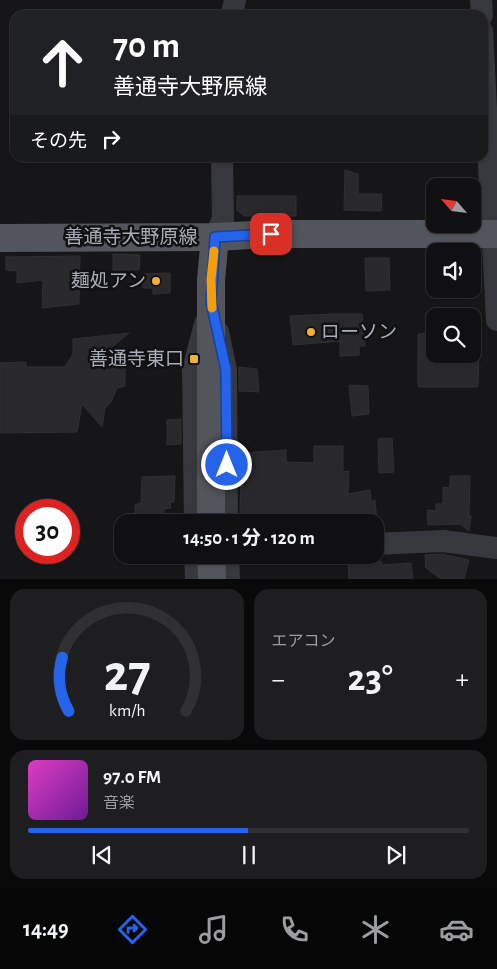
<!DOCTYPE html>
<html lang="ja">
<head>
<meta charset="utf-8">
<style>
  body { margin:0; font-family:"Alegreya Sans","Noto Sans JP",sans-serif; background:#1e1e20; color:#f1f3f6; height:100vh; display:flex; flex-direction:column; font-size:19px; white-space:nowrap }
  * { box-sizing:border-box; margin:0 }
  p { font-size:16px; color:#9c9d9f }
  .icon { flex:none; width:28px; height:28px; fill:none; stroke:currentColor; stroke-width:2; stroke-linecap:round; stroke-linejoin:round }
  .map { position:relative; height:579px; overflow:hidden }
  .drawer { display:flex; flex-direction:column; gap:10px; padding:10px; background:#09090a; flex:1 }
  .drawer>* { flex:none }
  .banner { position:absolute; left:10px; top:10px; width:478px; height:152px; border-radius:15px; box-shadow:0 1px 4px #0004,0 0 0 1px #303032; background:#202124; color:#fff; overflow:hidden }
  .needle { width:32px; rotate:298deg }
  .fabs { position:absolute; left:426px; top:178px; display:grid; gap:10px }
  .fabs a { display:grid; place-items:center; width:55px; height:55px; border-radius:10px; background:#101012; box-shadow:0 1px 4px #0004,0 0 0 1px #303032; font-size:25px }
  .speed { position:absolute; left:15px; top:499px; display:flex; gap:10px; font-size:25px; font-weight:700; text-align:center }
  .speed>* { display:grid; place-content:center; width:65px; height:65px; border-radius:50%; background:#101012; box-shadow:0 1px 4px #0004,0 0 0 1px #303032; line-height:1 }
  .speed .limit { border:8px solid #d22; background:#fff; color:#111 }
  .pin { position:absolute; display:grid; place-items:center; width:42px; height:42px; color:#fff; margin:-21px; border-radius:10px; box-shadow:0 2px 8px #0006 }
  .me { position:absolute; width:55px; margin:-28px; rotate:0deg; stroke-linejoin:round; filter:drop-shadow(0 0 4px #0008) }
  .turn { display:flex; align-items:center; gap:18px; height:105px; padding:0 20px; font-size:22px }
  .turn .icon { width:65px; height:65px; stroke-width:2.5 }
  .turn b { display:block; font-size:35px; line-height:42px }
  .then { display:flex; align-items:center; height:48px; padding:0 20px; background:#0003; gap:10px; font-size:19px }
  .big { font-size:38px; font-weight:700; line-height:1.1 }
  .drawer .widget { flex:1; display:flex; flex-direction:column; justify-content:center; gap:8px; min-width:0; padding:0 18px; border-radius:15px; background:#1e1e20 }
  .drawer .dial { align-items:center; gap:0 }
  .dial svg { height:130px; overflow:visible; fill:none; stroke:#303032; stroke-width:7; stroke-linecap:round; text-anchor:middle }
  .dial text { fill:#f1f3f6; stroke:none }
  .song { display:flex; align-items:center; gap:15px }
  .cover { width:60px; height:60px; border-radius:8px; background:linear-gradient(135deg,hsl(310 70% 55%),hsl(280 70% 35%)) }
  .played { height:5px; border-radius:2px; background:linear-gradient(90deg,#2563eb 50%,#303032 50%) }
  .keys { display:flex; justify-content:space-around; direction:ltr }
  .heat { display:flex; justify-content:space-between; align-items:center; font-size:28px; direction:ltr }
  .drawer .tiles { flex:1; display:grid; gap:10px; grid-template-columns:1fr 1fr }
  .widget:last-child { grid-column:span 2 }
  .trip { position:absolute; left:114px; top:514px; width:270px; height:50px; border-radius:15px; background:#101012; box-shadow:0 1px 4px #0004,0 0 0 1px #303032; font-weight:700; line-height:50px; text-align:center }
  .dock { display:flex; height:80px; justify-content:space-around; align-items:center; background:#060607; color:#9c9d9f }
  .dock .icon { width:35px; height:35px }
  .dock .selected { color:#2563eb }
  .dock b { font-size:22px; color:#f1f3f6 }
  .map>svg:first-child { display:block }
  .building { fill:#29292c; stroke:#303034 }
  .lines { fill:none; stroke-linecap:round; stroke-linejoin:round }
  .minor { stroke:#37383d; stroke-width:22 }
  .major { stroke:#53555c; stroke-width:28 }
  .route-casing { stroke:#184099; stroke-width:12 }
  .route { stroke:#2563eb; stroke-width:9 }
  .slow { stroke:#f59e0b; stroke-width:9 }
  .poi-dot { fill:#f2b134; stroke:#111113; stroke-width:2 }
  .labels { text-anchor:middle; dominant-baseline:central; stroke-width:5; stroke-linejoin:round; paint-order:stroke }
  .street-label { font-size:19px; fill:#a8adb8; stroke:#111113 }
  .poi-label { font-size:19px; fill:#a8adb8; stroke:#111113; text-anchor:end }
</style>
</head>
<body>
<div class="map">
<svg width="497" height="579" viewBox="0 0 497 579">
  <rect width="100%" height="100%" fill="#161618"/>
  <g class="building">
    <polygon points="345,170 358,174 358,194 382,194 381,211 344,210"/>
    <polygon points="237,196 296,196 296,216 244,216 237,210"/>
    <polygon points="113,254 140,255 139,270 113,270"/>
    <polygon points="80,256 79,304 42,308 43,280 17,283 17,271 6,270 6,257"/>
    <polygon points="365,258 389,258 390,290 366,291"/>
    <polygon points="170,273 170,293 153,294 153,288 143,288 143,274"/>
    <polygon points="333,314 362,314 365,346 359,346 359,355 340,356 340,341 293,345 290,316"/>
    <polygon points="129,333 90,365 125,367 125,386 117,388 111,402 105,408 102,427 82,404 77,432 0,433 0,363 26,362 26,367 65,367 73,354 73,339"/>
    <polygon points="435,333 435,354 479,354 478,387 418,387 418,334"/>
    <polygon points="239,367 257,369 259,392 239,391"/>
    <polygon points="349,385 368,386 369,414 352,416"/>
    <polygon points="181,419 181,444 167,445 167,420"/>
    <polygon points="392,438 394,472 379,473 378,439"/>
    <polygon points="314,446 343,446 343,472 349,471 348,494 370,490 371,501 375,500 377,522 240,522 241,453 286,450 286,462 314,463"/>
    <polygon points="175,476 174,502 170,503 171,508 164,509 163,522 135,522 135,505 141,503 142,477"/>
    <polygon points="450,476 470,476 469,516 471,516 469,531 460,524 428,525 427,510 436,511 436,504 443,504 443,487 450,488"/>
    <polygon points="442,554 469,560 464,579 441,579 426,568 425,555"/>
    <polygon points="381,561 382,565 411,563 413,579 349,579 348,565"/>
  </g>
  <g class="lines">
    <g class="minor">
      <polyline points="481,0 482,15"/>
      <polyline points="232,15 235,0"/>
      <polyline points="482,31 497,320"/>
      <polyline points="215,237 223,219 222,158"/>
      <polyline points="218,332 226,370 227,522"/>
      <polyline points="195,522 193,370 205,324"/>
      <polyline points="375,544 443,541 497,548"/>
      <polyline points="195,555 196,579"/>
      <polyline points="228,555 229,579"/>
    </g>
    <g class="major">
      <polyline points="0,238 215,237 271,234 497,234"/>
      <polyline points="211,522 211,280 215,237"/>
      <polyline points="211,555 212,579"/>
    </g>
  </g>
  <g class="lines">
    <g class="route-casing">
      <polyline id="route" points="227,465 226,370 211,302 215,237 271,234"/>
    </g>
    <use href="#route" class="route"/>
    <polyline class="slow" points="212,308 211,280 214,251"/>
  </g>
  <g class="poi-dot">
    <circle cx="156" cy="281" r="5"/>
    <circle cx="311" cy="332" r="5"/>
    <rect x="189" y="354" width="10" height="10" rx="2.5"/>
  </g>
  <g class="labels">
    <g class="street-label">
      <text x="131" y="237">善通寺大野原線</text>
    </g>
    <g class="poi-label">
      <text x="146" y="281">麺処アン</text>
      <text x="321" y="332" text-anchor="start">ローソン</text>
      <text x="184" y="359">善通寺東口</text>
    </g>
  </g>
</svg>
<div class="fabs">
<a><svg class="needle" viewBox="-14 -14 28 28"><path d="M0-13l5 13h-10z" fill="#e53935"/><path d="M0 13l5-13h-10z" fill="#9c9d9f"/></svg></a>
<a><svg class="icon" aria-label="sound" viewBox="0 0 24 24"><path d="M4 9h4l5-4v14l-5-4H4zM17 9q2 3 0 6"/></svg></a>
<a><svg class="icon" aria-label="search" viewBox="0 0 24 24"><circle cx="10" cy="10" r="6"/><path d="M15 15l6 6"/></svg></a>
</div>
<div class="speed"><div class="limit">30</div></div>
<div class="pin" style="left:271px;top:234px;background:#d93025"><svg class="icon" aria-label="arrive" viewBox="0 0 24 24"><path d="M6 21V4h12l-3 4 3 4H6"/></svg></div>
<svg class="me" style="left:227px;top:465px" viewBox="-20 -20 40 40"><circle r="17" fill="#2563eb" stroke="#fff" stroke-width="3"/><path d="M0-11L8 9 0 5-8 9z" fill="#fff"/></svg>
<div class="trip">14:50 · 1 分 · 120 m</div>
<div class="banner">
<div class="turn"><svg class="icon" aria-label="ahead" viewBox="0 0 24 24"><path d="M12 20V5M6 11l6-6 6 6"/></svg><div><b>70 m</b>善通寺大野原線</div></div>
<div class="then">その先<svg class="icon" aria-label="right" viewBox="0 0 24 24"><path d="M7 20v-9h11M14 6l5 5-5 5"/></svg></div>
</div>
</div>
<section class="drawer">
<div class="tiles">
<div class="widget dial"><svg viewBox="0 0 100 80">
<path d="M14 69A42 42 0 1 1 86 69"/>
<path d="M14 69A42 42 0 0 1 10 36" stroke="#2563eb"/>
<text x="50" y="56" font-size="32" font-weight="700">27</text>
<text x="50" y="72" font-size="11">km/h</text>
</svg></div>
<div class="widget"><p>エアコン</p>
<div class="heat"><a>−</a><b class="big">23°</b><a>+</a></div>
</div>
<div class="widget">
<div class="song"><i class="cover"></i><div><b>97.0 FM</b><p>音楽</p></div></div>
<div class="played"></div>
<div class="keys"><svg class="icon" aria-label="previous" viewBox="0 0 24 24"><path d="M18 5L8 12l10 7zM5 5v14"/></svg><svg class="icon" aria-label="pause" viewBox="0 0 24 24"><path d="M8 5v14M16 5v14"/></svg><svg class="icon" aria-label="next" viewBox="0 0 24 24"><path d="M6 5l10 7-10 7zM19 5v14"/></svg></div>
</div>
</div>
</section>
<nav class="dock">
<b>14:49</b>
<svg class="icon selected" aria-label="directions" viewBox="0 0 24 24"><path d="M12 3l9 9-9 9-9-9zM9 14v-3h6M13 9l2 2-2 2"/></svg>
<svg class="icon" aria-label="music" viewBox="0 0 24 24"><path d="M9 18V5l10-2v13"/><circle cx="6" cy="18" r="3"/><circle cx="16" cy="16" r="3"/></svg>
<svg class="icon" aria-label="phone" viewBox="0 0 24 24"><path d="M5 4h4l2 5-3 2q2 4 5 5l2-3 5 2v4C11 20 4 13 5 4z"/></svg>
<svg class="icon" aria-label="climate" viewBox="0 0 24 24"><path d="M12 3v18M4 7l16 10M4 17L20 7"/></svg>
<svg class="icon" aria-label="car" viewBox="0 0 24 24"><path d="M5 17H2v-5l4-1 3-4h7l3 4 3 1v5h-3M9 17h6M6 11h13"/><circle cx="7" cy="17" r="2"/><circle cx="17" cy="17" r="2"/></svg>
</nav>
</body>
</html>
